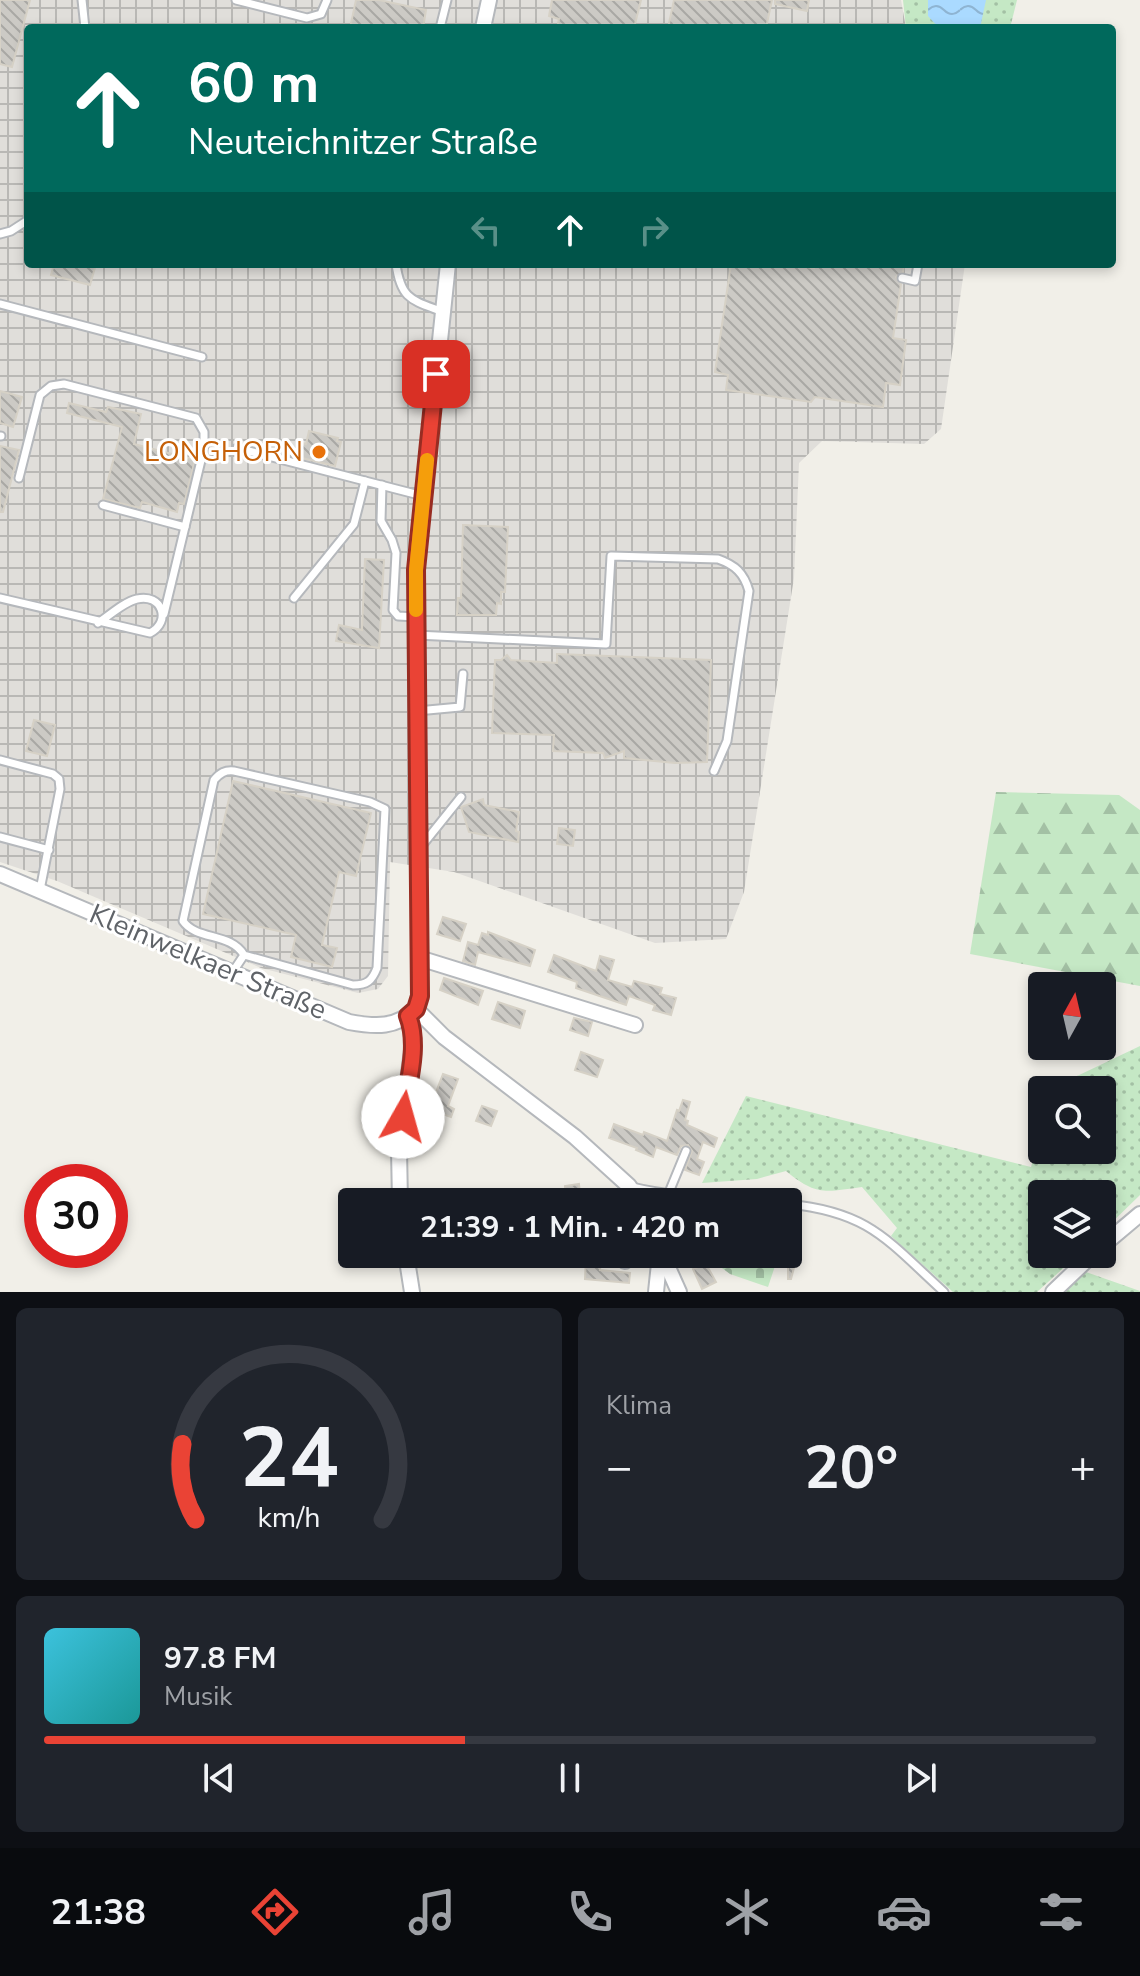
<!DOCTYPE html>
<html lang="de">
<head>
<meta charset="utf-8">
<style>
  body { margin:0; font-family:"Nunito Sans",sans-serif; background:#20242c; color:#f1f3f6; height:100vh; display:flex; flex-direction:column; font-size:30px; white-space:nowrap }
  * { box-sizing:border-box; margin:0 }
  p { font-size:26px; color:#9ea1a6 }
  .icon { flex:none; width:44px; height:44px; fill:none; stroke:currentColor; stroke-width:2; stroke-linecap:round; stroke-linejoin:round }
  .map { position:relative; height:1292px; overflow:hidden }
  .drawer { display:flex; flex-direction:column; gap:16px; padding:16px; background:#0d0f14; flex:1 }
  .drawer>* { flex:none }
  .top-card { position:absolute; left:24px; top:24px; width:1092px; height:244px; border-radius:8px; box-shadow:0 4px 12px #0003; background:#00695c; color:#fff; overflow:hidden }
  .needle { width:52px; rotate:8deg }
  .tools { position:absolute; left:1028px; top:972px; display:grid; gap:16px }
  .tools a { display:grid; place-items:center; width:88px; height:88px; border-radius:8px; background:#171b24; box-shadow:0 4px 12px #0003; font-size:40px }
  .speed { position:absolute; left:24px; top:1164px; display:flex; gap:16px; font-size:40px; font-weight:700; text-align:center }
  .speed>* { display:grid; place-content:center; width:104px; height:104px; border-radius:50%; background:#171b24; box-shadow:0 4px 12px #0003; line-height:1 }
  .speed .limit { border:12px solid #d22; background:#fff; color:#111 }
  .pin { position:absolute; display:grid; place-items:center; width:68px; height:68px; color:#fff; margin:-34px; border-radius:16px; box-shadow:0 4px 12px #0006 }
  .me { position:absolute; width:88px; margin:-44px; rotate:7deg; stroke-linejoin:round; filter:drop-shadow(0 0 6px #0008) }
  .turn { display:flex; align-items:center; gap:28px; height:168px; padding:0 32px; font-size:36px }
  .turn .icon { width:104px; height:104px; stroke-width:2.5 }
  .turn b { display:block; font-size:56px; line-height:68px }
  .lanes { display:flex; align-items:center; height:76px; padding:0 32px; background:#0003; justify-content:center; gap:40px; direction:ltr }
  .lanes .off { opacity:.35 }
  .big { font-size:60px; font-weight:700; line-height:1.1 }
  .drawer .tile { flex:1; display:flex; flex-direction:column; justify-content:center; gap:12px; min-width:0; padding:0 28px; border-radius:12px; background:#20242c }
  .drawer .dial { align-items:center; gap:0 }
  .dial svg { height:208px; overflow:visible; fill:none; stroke:#363941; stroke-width:7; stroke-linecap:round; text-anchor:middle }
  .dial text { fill:#f1f3f6; stroke:none }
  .song { display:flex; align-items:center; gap:24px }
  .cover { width:96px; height:96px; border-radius:12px; background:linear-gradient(135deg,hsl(190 70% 55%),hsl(180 70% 35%)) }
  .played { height:8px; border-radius:4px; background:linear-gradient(90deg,#ea4335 40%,#363941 40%) }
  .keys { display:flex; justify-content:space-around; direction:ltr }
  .heat { display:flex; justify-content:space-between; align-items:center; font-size:44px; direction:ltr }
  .drawer .tiles { flex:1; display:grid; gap:16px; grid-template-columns:1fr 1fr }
  .tile:last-child { grid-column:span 2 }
  .trip { position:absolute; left:338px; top:1188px; width:464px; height:80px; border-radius:8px; background:#171b24; box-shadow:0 4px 12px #0003; font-weight:700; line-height:80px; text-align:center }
  .dock { display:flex; height:128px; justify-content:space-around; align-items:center; background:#090b0e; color:#9ea1a6 }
  .dock .icon { width:56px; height:56px }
  .dock .active { color:#ea4335 }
  .dock b { font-size:36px; color:#f1f3f6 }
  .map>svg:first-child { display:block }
  .industrial { fill:url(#industrial-grid) }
  .grass { fill:url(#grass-dots) }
  .forest { fill:url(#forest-firs) }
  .cemetery { fill:url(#cemetery-stones) }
  .water { fill:url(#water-waves) }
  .building { fill:url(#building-back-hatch); stroke:#d6d1c6; stroke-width:2 }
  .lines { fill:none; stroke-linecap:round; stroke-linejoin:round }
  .lane-casing { stroke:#b5b8bc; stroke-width:11 }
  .street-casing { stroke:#b5b8bc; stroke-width:18 }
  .lane { stroke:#fff; stroke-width:7 }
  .street { stroke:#fff; stroke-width:14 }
  .route-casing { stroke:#982c22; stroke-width:20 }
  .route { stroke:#ea4335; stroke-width:14 }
  .slow { stroke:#f59e0b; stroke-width:14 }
  .food-dot { fill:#e8710a; stroke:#fff; stroke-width:3 }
  .labels { text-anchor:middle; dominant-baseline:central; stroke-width:6; stroke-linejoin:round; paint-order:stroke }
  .food-label { font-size:28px; fill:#c56008; stroke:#fff; text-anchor:end }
  .street-label { font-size:28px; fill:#5f6368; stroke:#fff }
</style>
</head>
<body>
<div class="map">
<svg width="1140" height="1292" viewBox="0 0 1140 1292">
  <defs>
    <pattern id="industrial-grid" width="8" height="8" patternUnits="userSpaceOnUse" patternTransform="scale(2)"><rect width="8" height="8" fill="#e0deda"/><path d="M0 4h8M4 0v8" fill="none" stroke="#b9b8b5"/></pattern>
    <pattern id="grass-dots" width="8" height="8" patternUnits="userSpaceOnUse" patternTransform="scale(2)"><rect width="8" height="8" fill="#c5e8c5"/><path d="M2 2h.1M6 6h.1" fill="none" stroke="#a3c0a4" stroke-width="1.8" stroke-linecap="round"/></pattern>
    <pattern id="forest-firs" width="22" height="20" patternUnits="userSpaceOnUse" patternTransform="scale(2)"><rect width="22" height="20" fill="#c5e8c5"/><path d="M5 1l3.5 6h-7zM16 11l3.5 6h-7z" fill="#a3c0a4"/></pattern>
    <pattern id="cemetery-stones" width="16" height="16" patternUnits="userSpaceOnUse" patternTransform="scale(2)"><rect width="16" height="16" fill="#c5e8c5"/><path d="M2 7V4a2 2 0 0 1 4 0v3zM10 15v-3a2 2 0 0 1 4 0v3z" fill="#a3c0a4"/></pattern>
    <pattern id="water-waves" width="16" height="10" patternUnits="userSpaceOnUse" patternTransform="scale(2)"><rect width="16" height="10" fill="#aadaff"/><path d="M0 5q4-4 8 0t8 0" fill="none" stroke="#8eb4d2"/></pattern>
    <pattern id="building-back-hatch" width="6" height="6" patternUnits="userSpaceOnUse" patternTransform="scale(2)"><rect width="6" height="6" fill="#cccac5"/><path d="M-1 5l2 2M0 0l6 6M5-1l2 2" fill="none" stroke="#a9a8a4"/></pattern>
  </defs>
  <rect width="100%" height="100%" fill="#f1efe8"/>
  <polygon class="industrial" points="0,0 901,0 906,28 28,28 28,264 965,264 941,429 924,444 822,441 799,463 794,578 744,892 726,939 655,943 454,872 390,862 388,976 378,989 358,993 261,968 57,881 0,862"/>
  <g class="grass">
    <polygon points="903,0 1017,0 1010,28 906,28"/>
    <path d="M1140,1046V1195L1102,1232V1194H1042V1254H1079L1037,1292H953L891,1236L897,1228L862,1187C825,1192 816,1196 786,1171L757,1179L702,1183L746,1096L1031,1167L1042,1130V1150H1102V1090H1053L1054,1087Z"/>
    <polygon points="1086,1272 1140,1291 1140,1292 1065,1292"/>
  </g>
  <polygon class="forest" points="996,792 1119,795 1140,810 1140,986 970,954"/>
  <polygon class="cemetery" points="703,1254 779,1254 768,1287 730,1274"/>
  <polygon class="water" points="928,0 986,0 980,28 939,28 928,16"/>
  <g class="building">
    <polygon points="0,0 30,0 12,67 0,64"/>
    <polygon points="356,0 379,0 426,10 423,28 350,28"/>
    <polygon points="552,0 641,0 634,28 557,28 559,19 549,16"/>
    <polygon points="674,0 772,0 766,28 668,28"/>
    <polygon points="775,0 809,0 807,11 775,4"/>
    <polygon points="54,264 96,264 90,285 51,275"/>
    <polygon points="731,264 788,264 814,268 814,264 904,264 903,272 896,277 901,284 893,338 906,340 900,385 886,383 883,407 815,397 811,402 726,390 728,375 715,372"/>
    <polygon points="0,391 22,397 13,427 0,423"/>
    <polygon points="69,403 106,412 108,407 141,414 134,444 195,460 184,504 179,503 177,512 142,502 140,508 103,499 122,427 67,413"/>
    <polygon points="309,431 338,438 337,441 341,442 335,466 298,457 302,443 306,444"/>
    <polygon points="0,446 19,450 3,512 0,512"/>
    <polygon points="463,525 508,527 505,592 501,592 501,604 497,603 496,615 457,615 458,598 461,598"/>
    <polygon points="365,559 384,560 379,648 336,641 339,625 362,630"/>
    <polygon points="557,654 711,660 707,762 675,763 624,758 624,751 605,758 603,753 553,751 554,735 492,733 495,660 501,660 507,655 511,660 557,663"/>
    <polygon points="34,720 55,725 47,756 26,751"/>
    <polygon points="233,781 371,813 356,876 339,872 322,945 337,948 332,967 291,957 296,935 203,914"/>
    <polygon points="483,799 484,805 519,812 516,831 519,832 518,842 469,832 461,807"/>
    <polygon points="559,828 575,830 573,846 557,844"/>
    <polygon points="443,917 466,924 460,941 437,934"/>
    <polygon points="488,932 535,950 530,966 478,952 475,965 463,961 468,942 478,945 482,933 488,935"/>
    <polygon points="554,955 596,971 600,956 614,960 608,980 632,987 634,981 662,988 660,994 676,998 671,1015 653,1010 655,1005 629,996 626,1005 576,988 577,982 548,972"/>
    <polygon points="444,978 483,991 478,1005 440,990"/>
    <polygon points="498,1002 525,1011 520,1028 492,1019"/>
    <polygon points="574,1018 592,1022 588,1036 570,1030"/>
    <polygon points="581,1052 603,1060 597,1077 575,1070"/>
    <polygon points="443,1074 458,1079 448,1106 454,1109 451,1117 439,1113 441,1108 427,1102 432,1091 436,1092"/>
    <polygon points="683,1100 690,1102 685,1120 688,1121 687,1125 717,1138 714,1147 703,1142 697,1159 704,1162 699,1175 685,1170 692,1151 688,1145 681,1146 677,1155 656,1147 653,1157 636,1150 637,1148 609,1138 614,1124 643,1135 644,1132 667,1141 677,1110 679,1111"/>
    <polygon points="482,1106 497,1111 491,1126 476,1121"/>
    <polygon points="579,1184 580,1194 608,1191 609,1202 566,1202 565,1186"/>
    <polygon points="788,1222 800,1225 793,1248 799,1249 791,1279 788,1279 788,1265 776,1262 779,1254 788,1254"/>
    <polygon points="586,1257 601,1261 600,1270 630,1273 629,1283 585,1279"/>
    <polygon points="706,1264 716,1282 702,1289 693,1269"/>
  </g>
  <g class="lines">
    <g class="lane-casing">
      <g id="lane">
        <polyline points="82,0 85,28"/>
        <polyline points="236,0 307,18 321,14 327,0"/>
        <polyline points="440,28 447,0"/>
        <polyline points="0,234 11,231 28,220"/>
        <path d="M396,264C401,300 412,300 443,312"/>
        <polyline points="902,278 915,281 918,264"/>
        <polyline points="0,304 202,357"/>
        <polyline points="0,436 1,436"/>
        <polyline points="237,448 365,481"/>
        <polyline points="19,478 40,395 51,386 64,384 196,418 204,432 204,448 164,614"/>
        <polyline points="382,485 381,521 392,540 396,553 393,610 398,616 416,617"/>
        <polyline points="103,505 185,527"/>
        <path d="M0,598L150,633C172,622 162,593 137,599C124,602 110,615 98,623"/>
        <polyline points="294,598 354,524 365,481 423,496"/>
        <path d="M416,635L606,644L611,556L718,559C735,565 744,573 749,591L727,741L714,771"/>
        <polyline points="417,711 460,707 463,674"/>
        <polyline points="0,760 53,774 59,779 60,789 40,890"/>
        <polyline points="0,837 49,850"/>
        <polyline points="420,848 461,797"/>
        <path d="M232,973L244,955L353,985C367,985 372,981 377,968L385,809L370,802L234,771C225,770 220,773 214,780L183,921C197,941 230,932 244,955"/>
        <path d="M632,1187C678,1198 722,1197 769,1202"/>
        <polyline points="665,1202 686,1151"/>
        <path d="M788,1204C869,1212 887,1240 944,1292"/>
      </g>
    </g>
    <g class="street-casing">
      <g id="street">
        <polyline points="483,28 489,0"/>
        <path d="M0,874L349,1022C376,1027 396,1028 416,1009"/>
        <polyline points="419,958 635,1025"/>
        <polyline points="416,1009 420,996 416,570 448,264"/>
        <polyline points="416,1009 444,1037 575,1137 629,1186 639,1202"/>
        <polyline points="400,1202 399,1149 413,1043 413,1029 408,1016"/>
        <polyline points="1102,1246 1140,1214"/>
        <polyline points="406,1254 412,1292"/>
        <polyline points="662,1254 679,1292"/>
        <polyline points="625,1261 633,1254"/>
        <polyline points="656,1292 660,1254"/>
        <polyline points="1053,1292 1093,1254"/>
      </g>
    </g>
    <use href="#lane" class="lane"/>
    <use href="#street" class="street"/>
  </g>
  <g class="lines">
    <g class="route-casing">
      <path id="route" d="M403,1117C407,1086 420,1046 408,1016L416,1009L420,996L416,570L436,374"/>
    </g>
    <use href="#route" class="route"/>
    <polyline class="slow" points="416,610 416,570 427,460"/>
  </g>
  <circle class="food-dot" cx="319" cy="452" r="8"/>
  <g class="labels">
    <g class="food-label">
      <text x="303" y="452">LONGHORN</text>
    </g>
    <g class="street-label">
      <text transform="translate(208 962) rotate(23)">Kleinwelkaer Straße</text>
    </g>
  </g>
</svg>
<div class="tools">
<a><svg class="needle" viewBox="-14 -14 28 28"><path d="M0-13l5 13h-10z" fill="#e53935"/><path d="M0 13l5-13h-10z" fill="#9ea1a6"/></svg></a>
<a><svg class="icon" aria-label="search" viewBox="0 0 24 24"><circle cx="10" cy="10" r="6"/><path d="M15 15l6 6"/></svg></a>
<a><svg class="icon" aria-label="layers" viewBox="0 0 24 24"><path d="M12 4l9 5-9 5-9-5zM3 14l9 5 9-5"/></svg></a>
</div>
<div class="speed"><div class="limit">30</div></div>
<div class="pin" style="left:436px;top:374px;background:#d93025"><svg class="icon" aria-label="arrive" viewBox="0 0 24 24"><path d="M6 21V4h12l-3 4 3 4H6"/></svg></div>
<svg class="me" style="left:403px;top:1117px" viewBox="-20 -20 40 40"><circle r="19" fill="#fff"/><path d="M0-13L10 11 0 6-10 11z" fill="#ea4335"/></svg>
<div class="trip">21:39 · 1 Min. · 420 m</div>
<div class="top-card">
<div class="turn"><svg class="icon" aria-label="ahead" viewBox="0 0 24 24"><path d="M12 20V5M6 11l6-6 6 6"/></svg><div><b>60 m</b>Neuteichnitzer Straße</div></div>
<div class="lanes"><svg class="icon off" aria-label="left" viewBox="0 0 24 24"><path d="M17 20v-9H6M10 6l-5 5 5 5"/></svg><svg class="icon" aria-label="ahead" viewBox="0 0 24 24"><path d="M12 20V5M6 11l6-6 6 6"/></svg><svg class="icon off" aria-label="right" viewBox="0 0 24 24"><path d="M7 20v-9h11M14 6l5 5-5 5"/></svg></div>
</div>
</div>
<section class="drawer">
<div class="tiles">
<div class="tile dial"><svg viewBox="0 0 100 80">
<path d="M14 69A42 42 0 1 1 86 69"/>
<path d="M14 69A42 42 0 0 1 9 40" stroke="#ea4335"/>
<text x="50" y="56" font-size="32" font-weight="700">24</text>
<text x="50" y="72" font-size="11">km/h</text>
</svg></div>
<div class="tile"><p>Klima</p>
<div class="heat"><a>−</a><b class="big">20°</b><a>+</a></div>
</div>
<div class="tile">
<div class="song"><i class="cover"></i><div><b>97.8 FM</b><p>Musik</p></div></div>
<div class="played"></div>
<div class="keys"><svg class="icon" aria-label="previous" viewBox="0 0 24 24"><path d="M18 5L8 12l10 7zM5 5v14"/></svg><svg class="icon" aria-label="pause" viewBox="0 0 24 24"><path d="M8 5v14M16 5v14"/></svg><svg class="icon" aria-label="next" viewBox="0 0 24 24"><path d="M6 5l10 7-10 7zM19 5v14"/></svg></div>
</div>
</div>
</section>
<nav class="dock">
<b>21:38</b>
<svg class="icon active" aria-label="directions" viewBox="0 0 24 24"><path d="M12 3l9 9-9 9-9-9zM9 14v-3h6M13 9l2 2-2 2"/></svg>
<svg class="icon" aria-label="music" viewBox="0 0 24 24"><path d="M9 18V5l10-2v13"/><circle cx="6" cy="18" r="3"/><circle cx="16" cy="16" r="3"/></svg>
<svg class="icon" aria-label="phone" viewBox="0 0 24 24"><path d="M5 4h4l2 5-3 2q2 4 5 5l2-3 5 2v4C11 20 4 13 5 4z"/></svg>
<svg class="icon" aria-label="climate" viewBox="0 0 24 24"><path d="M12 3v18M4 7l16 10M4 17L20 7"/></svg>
<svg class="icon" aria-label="car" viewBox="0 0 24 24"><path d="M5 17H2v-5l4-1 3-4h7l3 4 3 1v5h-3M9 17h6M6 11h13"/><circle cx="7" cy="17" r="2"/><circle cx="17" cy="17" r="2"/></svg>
<svg class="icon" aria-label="filters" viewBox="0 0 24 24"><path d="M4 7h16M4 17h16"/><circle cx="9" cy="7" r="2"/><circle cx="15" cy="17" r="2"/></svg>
</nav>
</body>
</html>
